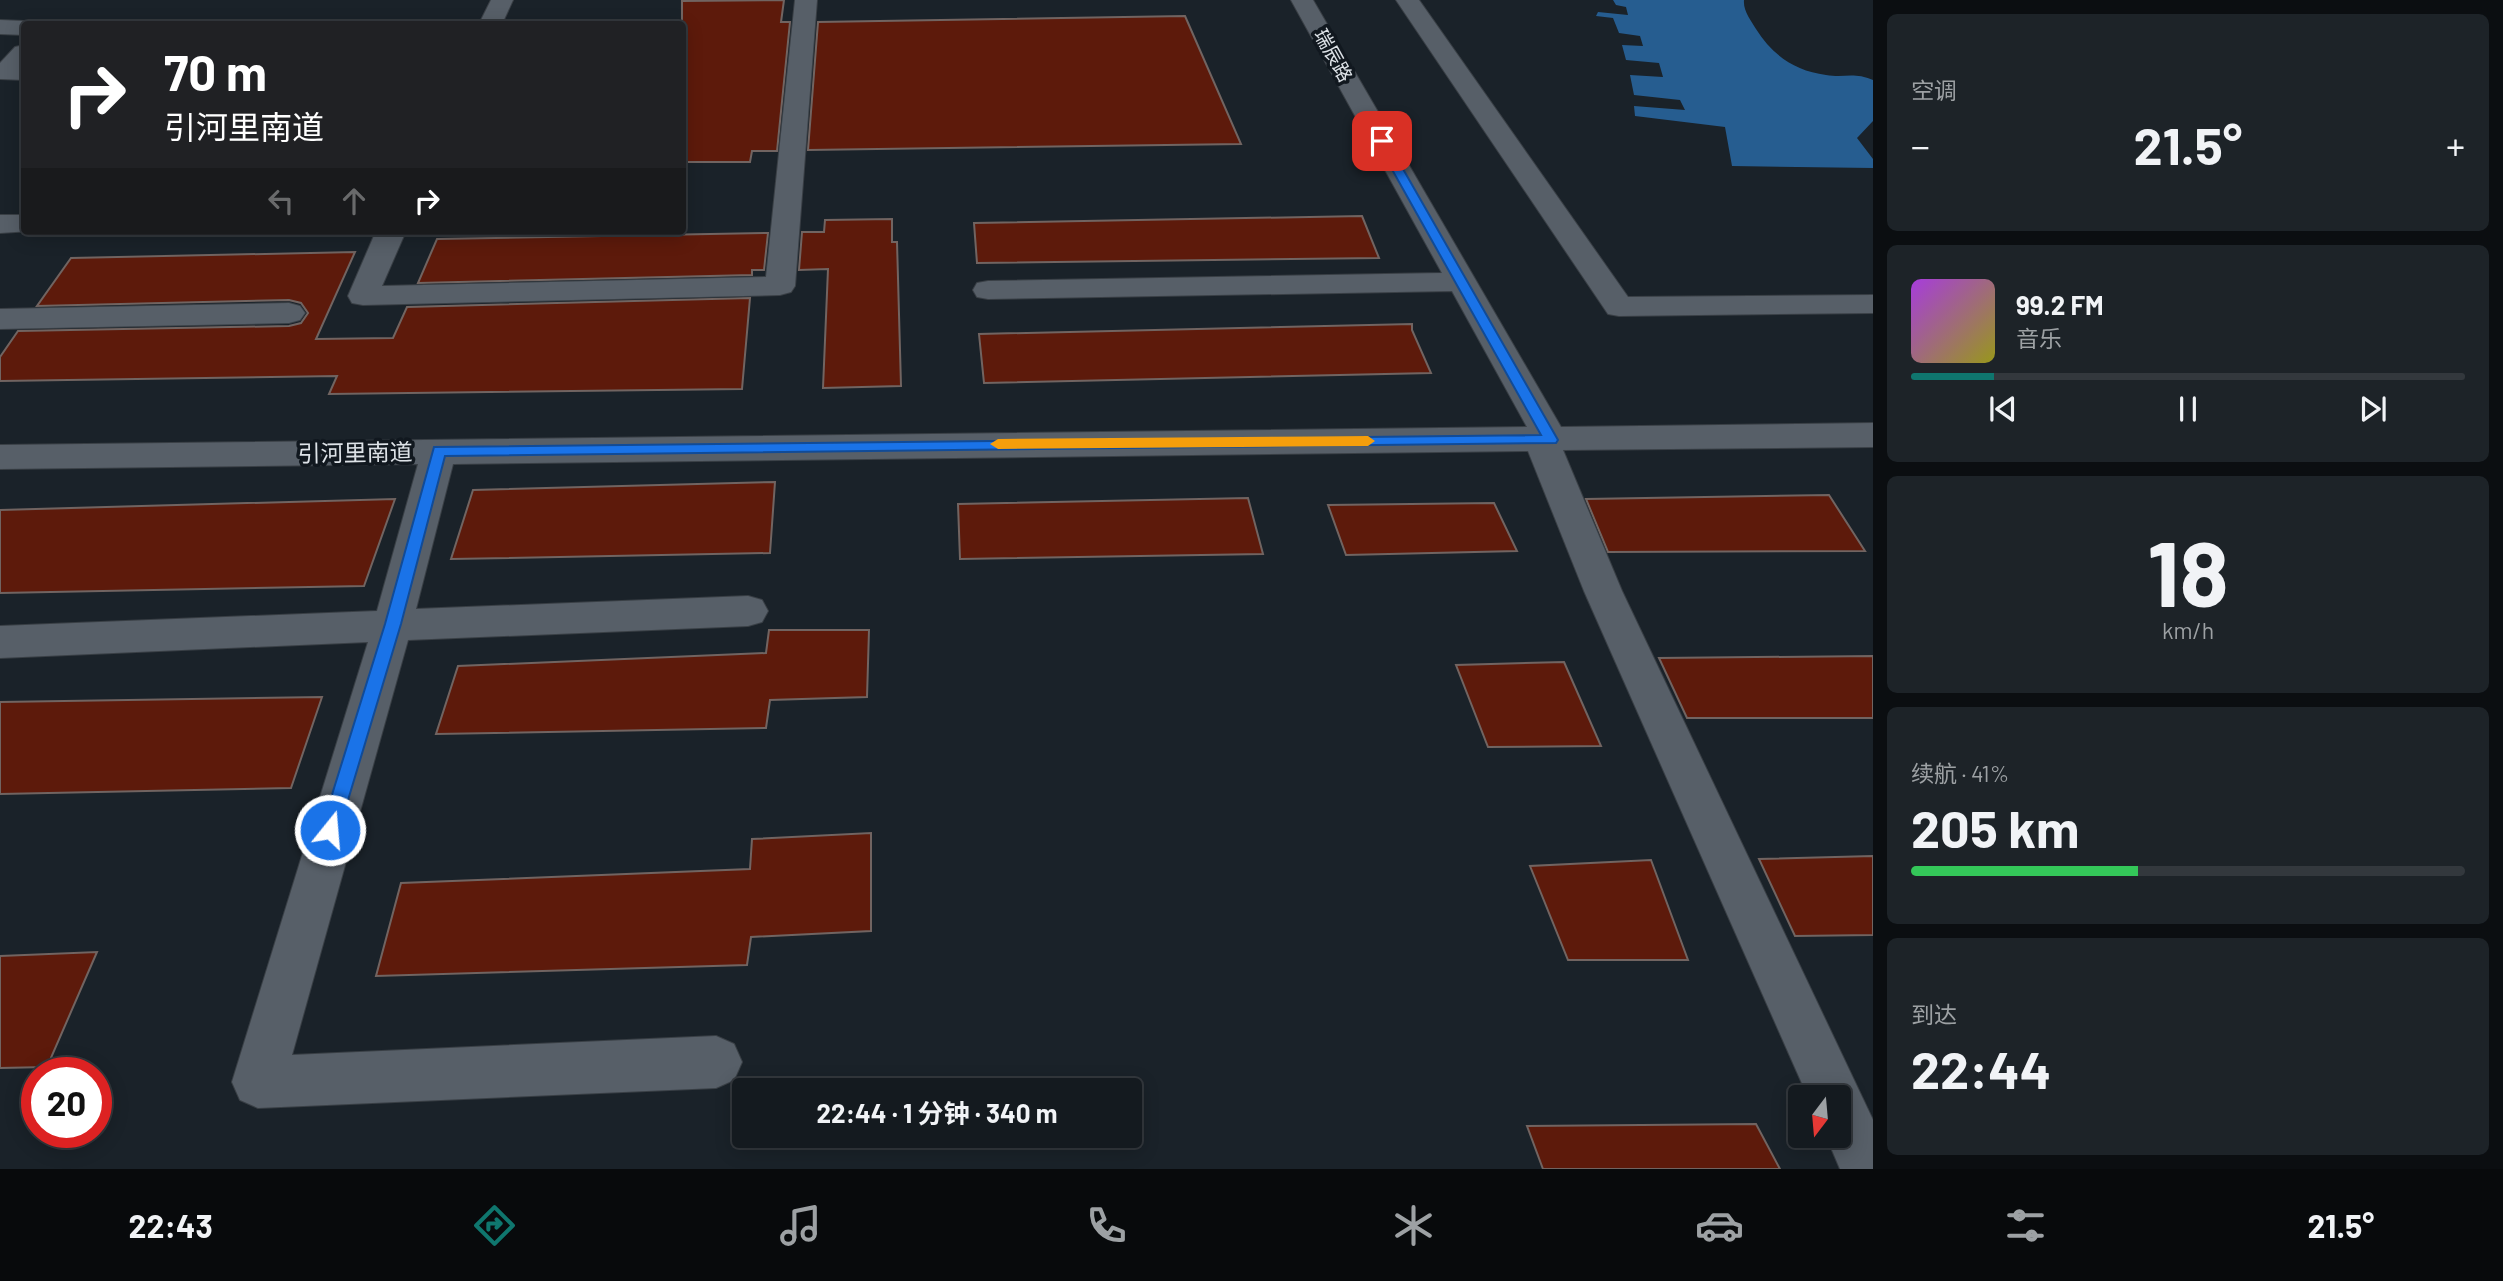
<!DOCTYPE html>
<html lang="zh">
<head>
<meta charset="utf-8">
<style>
  body { margin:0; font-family:Barlow,"Noto Sans SC",sans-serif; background:#1d2328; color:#f1f3f6; height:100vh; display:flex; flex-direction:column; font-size:26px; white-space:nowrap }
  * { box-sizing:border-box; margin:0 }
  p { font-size:23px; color:#9da1a4 }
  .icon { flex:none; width:38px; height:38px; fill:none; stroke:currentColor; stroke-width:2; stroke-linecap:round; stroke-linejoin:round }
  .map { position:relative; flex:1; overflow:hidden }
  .panel { display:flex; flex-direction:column; gap:14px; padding:14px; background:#0b0e11; width:630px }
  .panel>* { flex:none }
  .guide { position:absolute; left:21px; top:21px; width:665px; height:214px; border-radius:7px; box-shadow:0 4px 18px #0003,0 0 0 2px #33383d; background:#202124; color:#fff; overflow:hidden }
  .needle { width:46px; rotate:196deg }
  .fabs { position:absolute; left:1788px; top:1085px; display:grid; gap:14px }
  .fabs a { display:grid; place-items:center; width:63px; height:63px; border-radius:7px; background:#141a1f; box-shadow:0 4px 18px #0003,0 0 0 2px #33383d; font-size:35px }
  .speed { position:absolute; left:21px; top:1057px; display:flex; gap:14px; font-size:35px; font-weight:700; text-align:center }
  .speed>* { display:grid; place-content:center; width:91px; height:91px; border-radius:50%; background:#141a1f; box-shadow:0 4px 18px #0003,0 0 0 2px #33383d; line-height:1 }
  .speed .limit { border:10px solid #d22; background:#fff; color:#111 }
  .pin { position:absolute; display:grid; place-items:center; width:60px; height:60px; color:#fff; margin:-30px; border-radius:14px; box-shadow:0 4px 10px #0006 }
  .me { position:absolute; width:77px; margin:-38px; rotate:17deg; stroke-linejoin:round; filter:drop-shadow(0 0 5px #0008) }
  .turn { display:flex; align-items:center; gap:24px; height:147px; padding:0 28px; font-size:32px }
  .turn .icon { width:91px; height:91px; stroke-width:2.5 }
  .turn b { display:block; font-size:49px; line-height:60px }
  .lanes { display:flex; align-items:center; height:66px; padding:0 28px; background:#0003; justify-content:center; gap:35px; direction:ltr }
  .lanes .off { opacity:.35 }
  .big { font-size:52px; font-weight:700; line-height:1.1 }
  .panel .widget { flex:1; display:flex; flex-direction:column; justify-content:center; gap:10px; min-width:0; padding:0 24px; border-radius:10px; background:#1d2328 }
  .panel .dial { align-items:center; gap:0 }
  .dial b { font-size:91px; line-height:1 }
  .song { display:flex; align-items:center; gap:21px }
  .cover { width:84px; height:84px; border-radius:10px; background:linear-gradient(135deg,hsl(280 70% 55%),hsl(60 70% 35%)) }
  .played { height:7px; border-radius:4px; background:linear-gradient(90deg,#0f766e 15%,#33383d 15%) }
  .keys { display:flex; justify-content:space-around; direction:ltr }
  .heat { display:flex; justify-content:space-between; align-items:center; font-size:38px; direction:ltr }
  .charge { height:10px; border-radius:5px; background:linear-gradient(90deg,#34c759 41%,#33383d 0) }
  .trip { position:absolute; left:732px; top:1078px; width:410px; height:70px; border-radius:7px; background:#141a1f; box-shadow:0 4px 18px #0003,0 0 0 2px #33383d; font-weight:700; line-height:70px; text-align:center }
  .menu { display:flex; height:112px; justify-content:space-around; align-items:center; background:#080a0c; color:#9da1a4 }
  .menu .icon { width:49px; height:49px }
  .menu .active { color:#0f766e }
  .menu b { font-size:32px; color:#f1f3f6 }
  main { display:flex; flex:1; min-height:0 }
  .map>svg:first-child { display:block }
  .water { fill:#265d90 }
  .building { fill:#5d1a0b; stroke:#716461; stroke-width:2 }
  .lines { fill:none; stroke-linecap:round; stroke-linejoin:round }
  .minor-casing { stroke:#393f45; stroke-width:2 }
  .minor { fill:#575f68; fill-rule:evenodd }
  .route { fill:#1a73e8; stroke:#114b97; stroke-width:2 }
  .slow { fill:#f59e0b }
  .labels { text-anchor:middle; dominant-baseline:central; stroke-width:7; stroke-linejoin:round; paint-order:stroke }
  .far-street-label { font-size:19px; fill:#dee3e8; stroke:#11181f }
  .street-label { font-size:23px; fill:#dee3e8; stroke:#11181f }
</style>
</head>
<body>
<main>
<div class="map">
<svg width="1873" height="1169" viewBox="0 0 1873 1169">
  <rect width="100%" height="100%" fill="#1a2229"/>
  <path class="water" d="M1613,0H1744C1743,11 1751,20 1756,29C1772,55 1795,71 1826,75C1845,78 1854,72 1873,80V121L1857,138L1873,159V168L1732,166L1725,127L1635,116L1634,106L1685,110L1680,100L1634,95L1630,75L1663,77L1659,63L1626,60L1622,45L1643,46L1640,36L1619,33L1613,18L1596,16L1598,12L1628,15L1626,7L1616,5Z"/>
  <g class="building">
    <polygon points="784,0 781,22 790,22 777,151 752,151 750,162 682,162 682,1"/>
    <polygon points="1185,16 1241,144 808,150 818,22"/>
    <polygon points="1362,216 1379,258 977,263 974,223"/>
    <polygon points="892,219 892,242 897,242 901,386 823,388 828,269 799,270 802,232 824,232 825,220"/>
    <polygon points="768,233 764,270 752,270 752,275 418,283 437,239"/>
    <polygon points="355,252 316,339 393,338 407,307 750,298 742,389 329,394 337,376 0,381 0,357 18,331 289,326 301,323 308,313 301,303 289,300 37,306 71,258"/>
    <polygon points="1412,324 1412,330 1431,373 984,383 979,334"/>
    <polygon points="775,482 770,553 451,559 473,490"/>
    <polygon points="1829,495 1865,551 1608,552 1586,499"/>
    <polygon points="1248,498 1263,554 960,559 958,504"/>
    <polygon points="395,499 364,586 0,593 0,510"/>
    <polygon points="1494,503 1517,551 1346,555 1328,505"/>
    <polygon points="769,630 869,630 867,697 770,700 766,728 436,734 458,666 766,653"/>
    <polygon points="1873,656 1873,718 1687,718 1659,658"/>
    <polygon points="1564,662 1601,746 1488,747 1456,665"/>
    <polygon points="322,697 291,788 0,794 0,702"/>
    <polygon points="871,833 871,931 751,937 747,965 376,976 401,883 750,869 752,839"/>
    <polygon points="1873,856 1873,935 1795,936 1759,859"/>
    <polygon points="1651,860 1688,960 1568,960 1530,866"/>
    <polygon points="97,952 47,1067 0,1068 0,956"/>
    <polygon points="1756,1124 1780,1169 1543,1169 1527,1126"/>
  </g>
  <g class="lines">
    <g class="minor-casing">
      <g id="minor">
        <polygon points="491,0 513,0 502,24 479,24"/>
        <polygon points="795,0 817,0 795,286 791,292 780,295 363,305 352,303 348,296 376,231 406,231 382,286 766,277"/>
        <polygon points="1291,0 1313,0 1561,427 1873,423 1873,447 1563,450 1622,591 1873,1120 1873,1169 1840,1169 1826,1136 1839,1136 1839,1097 1808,1097 1584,591 1528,451 453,464 416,609 748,596 762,600 768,611 762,622 748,626 408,640 292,1055 716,1036 734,1044 742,1062 734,1080 716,1088 258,1108 240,1100 232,1082 368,642 0,658 0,626 377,611 418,464 0,469 0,445 1527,427 1452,291 988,299 977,297 973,290 977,283 988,281 1442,273"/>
        <polygon points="1396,0 1419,0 1628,297 1873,295 1873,313 1619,316 1608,314"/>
        <polygon points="0,20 24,21 33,24 24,24 24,35 0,34"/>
        <polygon points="24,45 24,80 0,79 0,63 15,47"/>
        <polygon points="0,215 24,215 24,231 31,231 0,233"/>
        <polygon points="289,303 300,306 305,313 300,320 289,323 0,329 0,309"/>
      </g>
    </g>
    <use href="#minor" class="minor"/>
  </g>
  <polygon class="route" points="1382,138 1387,141 1558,440 1556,443 445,456 401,624 339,830 336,836 330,839 323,836 321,830 385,624 434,447 1541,435 1376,141"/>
  <polygon class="slow" points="1368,436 1375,441 1368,446 998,449 990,444 998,439"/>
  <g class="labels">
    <g class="far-street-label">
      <text transform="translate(1334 55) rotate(61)">瑞辰路</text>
    </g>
    <g class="street-label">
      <text transform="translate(355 452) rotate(-1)">引河里南道</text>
    </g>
  </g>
</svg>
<div class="fabs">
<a><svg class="needle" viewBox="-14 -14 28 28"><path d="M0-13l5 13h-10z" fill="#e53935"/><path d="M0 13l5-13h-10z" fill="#9da1a4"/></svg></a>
</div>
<div class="speed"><div class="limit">20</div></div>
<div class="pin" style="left:1382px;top:141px;background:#d93025"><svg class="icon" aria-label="arrive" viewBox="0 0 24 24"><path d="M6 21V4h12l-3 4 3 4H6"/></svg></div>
<svg class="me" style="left:330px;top:830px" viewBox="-20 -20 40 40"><circle r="17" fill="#1a73e8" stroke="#fff" stroke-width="3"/><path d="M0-11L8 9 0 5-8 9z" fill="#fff"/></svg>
<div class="trip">22:44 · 1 分钟 · 340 m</div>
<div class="guide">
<div class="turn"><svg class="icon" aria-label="right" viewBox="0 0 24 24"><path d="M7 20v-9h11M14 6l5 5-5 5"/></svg><div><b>70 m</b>引河里南道</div></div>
<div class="lanes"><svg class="icon off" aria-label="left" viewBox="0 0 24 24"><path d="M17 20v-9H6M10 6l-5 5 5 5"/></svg><svg class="icon off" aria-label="ahead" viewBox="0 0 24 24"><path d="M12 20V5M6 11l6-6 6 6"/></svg><svg class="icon" aria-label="right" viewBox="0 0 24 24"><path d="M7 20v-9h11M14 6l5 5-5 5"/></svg></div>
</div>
</div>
<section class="panel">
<div class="widget"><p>空调</p>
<div class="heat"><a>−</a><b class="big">21.5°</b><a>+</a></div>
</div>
<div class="widget">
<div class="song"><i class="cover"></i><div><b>99.2 FM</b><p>音乐</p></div></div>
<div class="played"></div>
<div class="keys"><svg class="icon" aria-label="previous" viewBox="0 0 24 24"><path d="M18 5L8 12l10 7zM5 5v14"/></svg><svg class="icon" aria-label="pause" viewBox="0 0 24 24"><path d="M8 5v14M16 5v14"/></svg><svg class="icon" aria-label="next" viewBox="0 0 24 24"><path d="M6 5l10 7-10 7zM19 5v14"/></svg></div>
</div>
<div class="widget dial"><b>18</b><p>km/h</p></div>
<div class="widget"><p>续航 · 41%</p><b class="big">205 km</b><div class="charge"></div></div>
<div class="widget"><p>到达</p><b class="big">22:44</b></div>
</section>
</main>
<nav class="menu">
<b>22:43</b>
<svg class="icon active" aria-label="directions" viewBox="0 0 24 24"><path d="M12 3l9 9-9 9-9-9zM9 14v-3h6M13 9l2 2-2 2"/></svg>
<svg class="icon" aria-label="music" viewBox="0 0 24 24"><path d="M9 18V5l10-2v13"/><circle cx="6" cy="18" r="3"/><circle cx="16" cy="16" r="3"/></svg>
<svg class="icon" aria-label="phone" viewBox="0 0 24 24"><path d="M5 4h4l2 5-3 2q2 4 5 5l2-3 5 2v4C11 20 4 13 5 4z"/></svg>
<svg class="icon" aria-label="climate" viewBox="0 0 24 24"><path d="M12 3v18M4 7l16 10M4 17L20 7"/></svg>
<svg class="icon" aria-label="car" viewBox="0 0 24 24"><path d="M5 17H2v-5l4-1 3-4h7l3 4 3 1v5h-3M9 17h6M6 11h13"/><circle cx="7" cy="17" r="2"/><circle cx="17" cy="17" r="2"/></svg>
<svg class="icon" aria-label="filters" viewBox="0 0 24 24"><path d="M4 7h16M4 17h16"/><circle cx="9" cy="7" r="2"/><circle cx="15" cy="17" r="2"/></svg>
<b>21.5°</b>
</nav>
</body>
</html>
